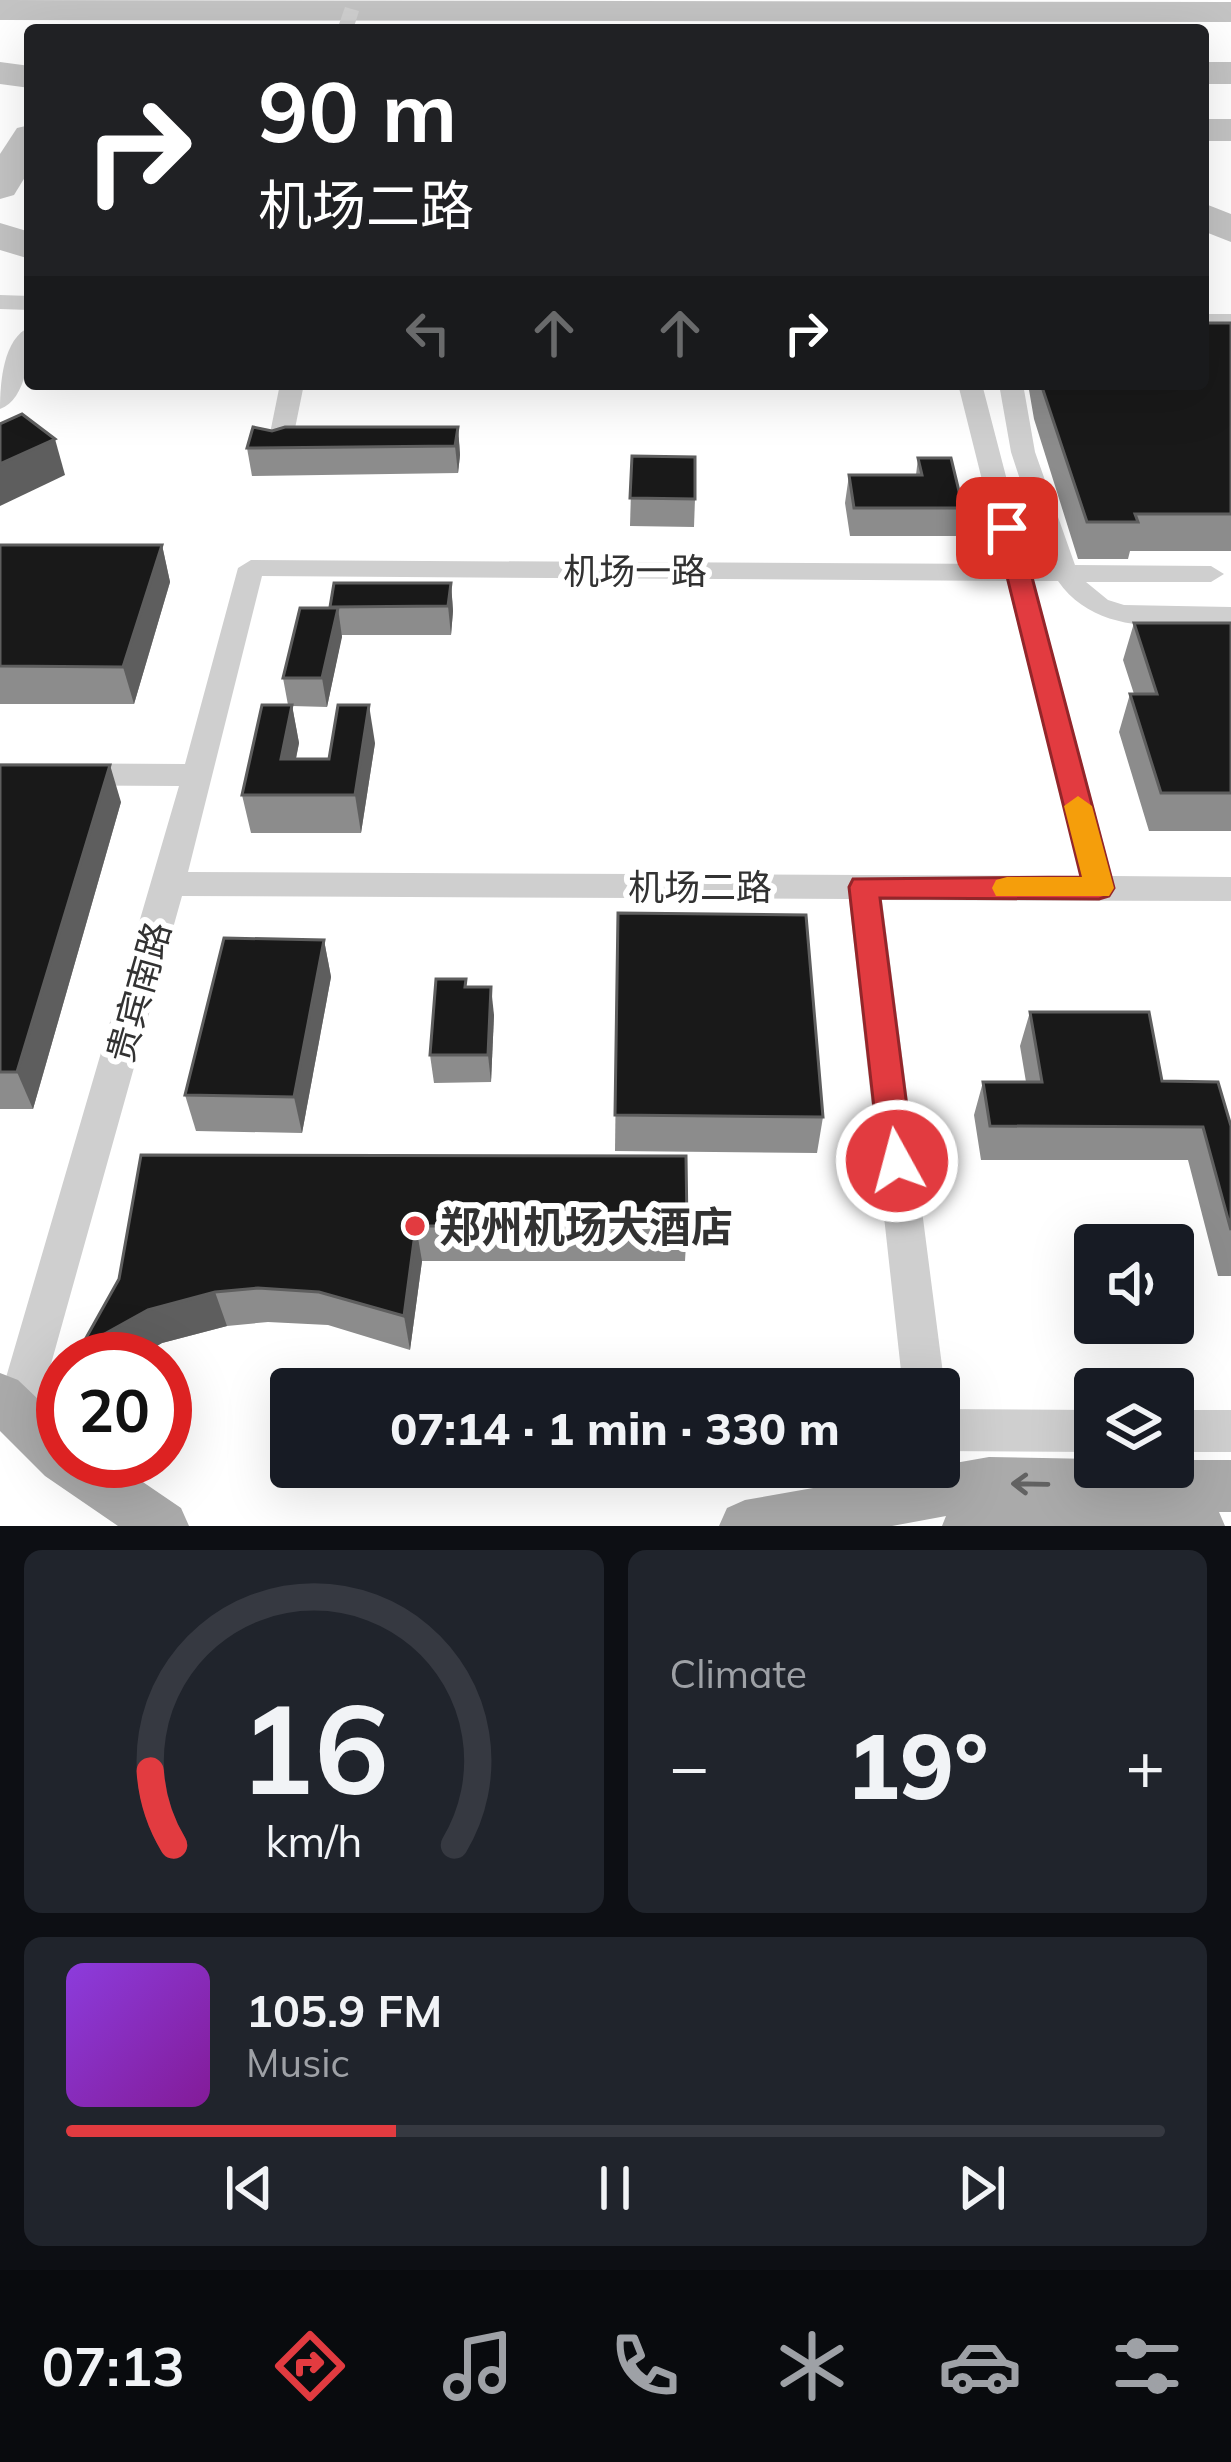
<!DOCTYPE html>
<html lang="en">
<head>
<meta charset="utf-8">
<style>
  body { margin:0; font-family:Mulish,"Noto Sans SC",sans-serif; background:#20242c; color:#f1f3f6; height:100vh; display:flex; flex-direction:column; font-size:45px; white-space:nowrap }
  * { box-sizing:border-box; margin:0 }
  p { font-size:39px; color:#9ea1a6 }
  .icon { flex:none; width:66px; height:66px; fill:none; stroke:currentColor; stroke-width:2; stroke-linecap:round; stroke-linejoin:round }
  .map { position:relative; height:1526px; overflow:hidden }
  .side { display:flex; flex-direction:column; gap:24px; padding:24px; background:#0d0f14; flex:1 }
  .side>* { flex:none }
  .hud { position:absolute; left:24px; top:24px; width:1185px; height:366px; border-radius:12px; box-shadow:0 12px 48px #0002; background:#202124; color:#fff; overflow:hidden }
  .controls { position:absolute; left:1074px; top:1224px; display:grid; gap:24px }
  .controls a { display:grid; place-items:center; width:120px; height:120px; border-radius:12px; background:#171b24; box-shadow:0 12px 48px #0002; font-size:60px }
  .speed { position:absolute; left:36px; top:1332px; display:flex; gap:24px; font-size:60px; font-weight:700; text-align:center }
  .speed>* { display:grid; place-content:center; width:156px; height:156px; border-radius:50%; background:#171b24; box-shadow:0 12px 48px #0002; line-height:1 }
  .speed .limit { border:18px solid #d22; background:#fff; color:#111 }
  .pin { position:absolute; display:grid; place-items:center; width:102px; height:102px; color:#fff; margin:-51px; border-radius:24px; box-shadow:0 6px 18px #0006 }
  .me { position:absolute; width:132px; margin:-66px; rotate:353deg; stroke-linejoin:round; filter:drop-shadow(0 0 9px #0008) }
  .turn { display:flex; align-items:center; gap:42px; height:252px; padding:0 36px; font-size:54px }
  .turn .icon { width:156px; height:156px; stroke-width:2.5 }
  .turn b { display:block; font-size:84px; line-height:102px }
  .lanes { display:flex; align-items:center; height:114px; padding:0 36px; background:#0003; justify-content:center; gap:60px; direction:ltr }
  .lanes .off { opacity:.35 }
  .big { font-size:90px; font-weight:800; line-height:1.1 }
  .side .tile { flex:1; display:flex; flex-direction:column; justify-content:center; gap:18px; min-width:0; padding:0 42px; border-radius:18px; background:#20242c }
  .side .dial { align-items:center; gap:0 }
  .dial svg { height:312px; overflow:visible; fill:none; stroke:#363941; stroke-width:7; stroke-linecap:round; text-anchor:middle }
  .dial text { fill:#f1f3f6; stroke:none }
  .song { display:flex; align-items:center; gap:36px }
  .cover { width:144px; height:144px; border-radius:18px; background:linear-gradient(135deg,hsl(270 70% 55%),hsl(290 70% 35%)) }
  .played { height:12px; border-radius:6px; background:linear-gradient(90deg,#e23b40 30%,#363941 30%) }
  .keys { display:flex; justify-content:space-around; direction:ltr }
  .heat { display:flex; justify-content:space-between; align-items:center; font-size:66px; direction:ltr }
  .side .tiles { flex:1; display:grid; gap:24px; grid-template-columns:1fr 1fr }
  .tile:last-child { grid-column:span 2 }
  .trip { position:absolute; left:270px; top:1368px; width:690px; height:120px; border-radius:12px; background:#171b24; box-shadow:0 12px 48px #0002; font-weight:800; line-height:120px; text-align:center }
  .tab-bar { display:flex; height:192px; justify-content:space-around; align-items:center; background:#090b0e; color:#9ea1a6 }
  .tab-bar .icon { width:84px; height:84px }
  .tab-bar .active { color:#e23b40 }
  .tab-bar b { font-size:54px; color:#f1f3f6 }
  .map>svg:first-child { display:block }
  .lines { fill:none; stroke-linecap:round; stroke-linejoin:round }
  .taxiway { fill:#c3c3c3; fill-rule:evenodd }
  .minor { fill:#cfcfcf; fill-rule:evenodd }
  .major { fill:#aaa; fill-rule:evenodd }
  .wall { fill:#8c8c8c }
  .shaded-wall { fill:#5e5e5e }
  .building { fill:#191919; stroke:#5e5e5e; stroke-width:3 }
  .oneway { stroke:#626262 }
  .route { fill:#e23b40; stroke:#93262a; stroke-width:3 }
  .slow { fill:#f59e0b }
  .poi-dot { fill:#e23b40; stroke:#fff; stroke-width:4.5 }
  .labels { text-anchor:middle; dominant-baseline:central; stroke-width:12; stroke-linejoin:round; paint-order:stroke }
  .street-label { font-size:36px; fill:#323232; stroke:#fff }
  .near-poi-label { font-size:42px; font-weight:bold; fill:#323232; stroke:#fff; text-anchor:start }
</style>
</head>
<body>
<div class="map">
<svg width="1231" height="1526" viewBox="0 0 1231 1526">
  <rect width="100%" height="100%" fill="#fff"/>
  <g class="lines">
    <g class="taxiway">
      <polygon points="0,0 1231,2 1231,22 0,20"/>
      <polygon points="0,62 30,66 30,88 0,84"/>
      <rect x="1203" y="62" width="28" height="22"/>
      <rect x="1203" y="119" width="28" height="22"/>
      <polygon points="30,125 30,169 14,195 0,199 0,154 17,128"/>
      <polygon points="1203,203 1231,214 1231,242 1203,231"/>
      <polygon points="0,223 30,232 30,259 0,250"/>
    </g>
    <g class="minor">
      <polygon points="345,7 359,11 353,30 337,30"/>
      <polygon points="0,295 30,296 30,310 0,309"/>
      <rect x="1203" y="314" width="28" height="14"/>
      <path d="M30,327C30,353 27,399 0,409C0,383 3,338 30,327Z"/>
      <polygon points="280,384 304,384 291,448 279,455 267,448"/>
      <path d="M958,384H982L1029,565H1048L1011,452L999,384H1023L1035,452L1075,565L1211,566L1224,574L1211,582H1086L1108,600L1124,605L1231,607V625C1171,626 1097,637 1058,581H1034L1112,876L1231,877V901L882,900L945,1389L939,1402V1389H903L849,899L182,896L37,1414L31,1428L16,1434L1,1428L0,1398L179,786L0,785V763L185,764L238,568L251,560L1003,564ZM262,576L1007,581L1080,876L188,872Z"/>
      <polygon points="939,1409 1095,1410 1095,1452 939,1451"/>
      <rect x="1173" y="1410" width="58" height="42"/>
    </g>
    <g class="major">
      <polygon points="0,1373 18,1380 63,1423 63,1461 112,1461 181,1508 189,1526 118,1526 45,1476 0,1431"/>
      <polygon points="989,1457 1095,1459 1095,1467 1173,1467 1173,1460 1231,1460 1231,1512 1219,1512 1225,1526 942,1526 946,1516 892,1526 719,1526 727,1508 745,1500"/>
    </g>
  </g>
  <g class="wall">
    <polygon points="1231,323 1231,551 1130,551 1128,559 1078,559 1034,419 1028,384 1203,384"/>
    <polygon points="458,427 460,455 458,473 252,476 247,448 272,431"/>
    <polygon points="632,456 695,499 694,527 630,526"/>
    <polygon points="918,458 963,508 958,536 850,536 845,503 849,475 916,475"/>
    <polygon points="0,545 162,545 170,582 134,704 0,704"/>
    <polygon points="451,583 453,611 451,635 342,635 327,707 292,706 299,743 296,759 329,759 375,743 361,833 251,833 242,795 288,705 283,678 330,608"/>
    <polygon points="1134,623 1231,623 1231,831 1149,831 1119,732 1130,694 1134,694 1123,660"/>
    <polygon points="0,765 121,802 33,1109 0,1109"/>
    <polygon points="618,913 823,1117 817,1153 615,1151"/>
    <polygon points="324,940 331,977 302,1133 196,1131 185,1095"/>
    <polygon points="467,987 494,1015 491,1082 434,1083 430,1055"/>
    <polygon points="1030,1012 1162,1081 1231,1126 1231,1276 1218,1276 1188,1160 981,1160 974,1115 983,1082 1026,1082 1020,1046"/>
    <polygon points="141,1155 687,1226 685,1261 422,1261 410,1350 328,1325 268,1322 227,1326 162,1343 134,1359 87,1359 119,1279"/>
  </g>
  <g class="shaded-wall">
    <polygon points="458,427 460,455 458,473 455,446"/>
    <polygon points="55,439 65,475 0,506 0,464"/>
    <polygon points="162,545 170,582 134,704 123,667"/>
    <polygon points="451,583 453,611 451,635 448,606"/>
    <polygon points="338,608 342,637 327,707 322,678"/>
    <polygon points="292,705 299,743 288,796 281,759"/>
    <polygon points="369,705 375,743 361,833 355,795"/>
    <polygon points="110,765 121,802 33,1109 17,1072"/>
    <polygon points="324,940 331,977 302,1133 294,1097"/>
    <polygon points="491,987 494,1015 491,1082 488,1055"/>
    <polygon points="416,1226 422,1261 410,1350 404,1316"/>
    <polygon points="215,1292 227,1326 162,1343 134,1359 87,1359 81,1347 148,1310"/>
  </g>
  <g class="building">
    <polygon points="1203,323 1231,323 1231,514 1135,514 1138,522 1087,522 1041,384 1203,384"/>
    <polygon points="22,414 55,439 0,464 0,424"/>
    <polygon points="253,427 272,431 285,427 458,427 455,446 247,448"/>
    <polygon points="632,456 695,457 695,499 630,498"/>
    <polygon points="918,458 951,458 963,508 854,508 849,475 922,475"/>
    <polygon points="0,545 162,545 123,667 0,666"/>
    <polygon points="334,583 451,583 448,606 330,607"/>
    <polygon points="300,608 338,608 322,678 283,678"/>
    <polygon points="1134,623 1231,623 1231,793 1161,793 1130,694 1157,694"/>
    <polygon points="262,705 292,705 281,759 329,759 338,705 369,705 355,795 242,795"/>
    <polygon points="0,765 110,765 17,1072 0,1072"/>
    <polygon points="618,913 806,915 823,1117 615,1115"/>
    <polygon points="224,938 324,940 294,1097 185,1095"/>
    <polygon points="436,979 466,979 465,987 491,987 488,1055 430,1055"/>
    <polygon points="1030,1012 1149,1012 1162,1081 1218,1082 1231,1126 1231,1230 1203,1127 990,1126 983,1082 1042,1082"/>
    <polygon points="141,1155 686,1156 687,1226 416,1226 404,1316 319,1292 258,1288 215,1292 148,1310 81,1347 119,1279"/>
  </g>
  <defs><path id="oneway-shaft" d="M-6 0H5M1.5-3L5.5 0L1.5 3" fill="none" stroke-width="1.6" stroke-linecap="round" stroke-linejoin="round" transform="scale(3)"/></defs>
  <use class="oneway" href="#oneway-shaft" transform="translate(1030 1484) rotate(-179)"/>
  <polygon class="route" points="1007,521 1019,528 1114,888 1109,896 1099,899 880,898 914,1161 909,1171 897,1175 885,1171 880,1161 849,887 853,879 1081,877 995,528"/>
  <polygon class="slow" points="1078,796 1092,806 1114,888 1109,896 996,896 992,888 996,880 1007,877 1082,877 1064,806"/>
  <circle class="poi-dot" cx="415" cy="1226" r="12"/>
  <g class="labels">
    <g class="street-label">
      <text x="635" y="570">机场一路</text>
      <text x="700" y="886">机场二路</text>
      <text transform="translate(138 992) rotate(-74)">贵宾南路</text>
    </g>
    <g class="near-poi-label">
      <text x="439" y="1226">郑州机场大酒店</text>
    </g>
  </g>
</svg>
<div class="controls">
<a><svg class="icon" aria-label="sound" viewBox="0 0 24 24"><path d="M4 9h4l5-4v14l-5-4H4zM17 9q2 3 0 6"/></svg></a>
<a><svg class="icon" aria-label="layers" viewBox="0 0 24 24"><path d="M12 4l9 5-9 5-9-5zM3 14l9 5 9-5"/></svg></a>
</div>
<div class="speed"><div class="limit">20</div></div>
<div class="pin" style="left:1007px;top:528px;background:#d93025"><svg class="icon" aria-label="arrive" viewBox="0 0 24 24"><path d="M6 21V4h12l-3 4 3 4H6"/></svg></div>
<svg class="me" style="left:897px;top:1161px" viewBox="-20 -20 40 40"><circle r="17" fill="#e23b40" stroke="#fff" stroke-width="3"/><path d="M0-11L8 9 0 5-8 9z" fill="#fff"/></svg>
<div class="trip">07:14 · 1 min · 330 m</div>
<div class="hud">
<div class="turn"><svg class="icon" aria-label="right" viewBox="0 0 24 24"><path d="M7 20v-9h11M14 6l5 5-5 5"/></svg><div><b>90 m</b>机场二路</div></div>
<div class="lanes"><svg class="icon off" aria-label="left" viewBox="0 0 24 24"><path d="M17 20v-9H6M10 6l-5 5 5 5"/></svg><svg class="icon off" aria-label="ahead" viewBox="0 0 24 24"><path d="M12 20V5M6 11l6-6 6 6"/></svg><svg class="icon off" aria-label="ahead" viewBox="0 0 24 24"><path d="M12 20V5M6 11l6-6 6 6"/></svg><svg class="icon" aria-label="right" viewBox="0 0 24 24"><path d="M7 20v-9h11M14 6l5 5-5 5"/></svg></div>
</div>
</div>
<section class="side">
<div class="tiles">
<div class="tile dial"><svg viewBox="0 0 100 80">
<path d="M14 69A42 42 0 1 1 86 69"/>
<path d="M14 69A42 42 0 0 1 8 50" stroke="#e23b40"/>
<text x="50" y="56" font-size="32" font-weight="700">16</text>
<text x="50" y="72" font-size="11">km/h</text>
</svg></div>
<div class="tile"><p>Climate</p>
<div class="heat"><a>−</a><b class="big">19°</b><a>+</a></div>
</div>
<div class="tile">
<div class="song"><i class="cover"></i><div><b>105.9 FM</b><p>Music</p></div></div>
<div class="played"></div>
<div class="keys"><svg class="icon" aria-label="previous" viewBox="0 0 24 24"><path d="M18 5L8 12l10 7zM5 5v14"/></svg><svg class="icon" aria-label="pause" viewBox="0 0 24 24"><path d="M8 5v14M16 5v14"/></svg><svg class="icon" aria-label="next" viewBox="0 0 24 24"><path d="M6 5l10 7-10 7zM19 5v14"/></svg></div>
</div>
</div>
</section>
<nav class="tab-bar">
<b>07:13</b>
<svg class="icon active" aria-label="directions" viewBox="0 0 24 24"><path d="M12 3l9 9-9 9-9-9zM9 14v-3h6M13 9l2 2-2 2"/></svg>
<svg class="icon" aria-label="music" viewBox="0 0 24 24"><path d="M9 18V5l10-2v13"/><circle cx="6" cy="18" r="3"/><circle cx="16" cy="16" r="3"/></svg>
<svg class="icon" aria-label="phone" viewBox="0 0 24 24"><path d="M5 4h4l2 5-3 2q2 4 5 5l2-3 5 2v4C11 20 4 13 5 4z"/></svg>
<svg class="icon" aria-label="climate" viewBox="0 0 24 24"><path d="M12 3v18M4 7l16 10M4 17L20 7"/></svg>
<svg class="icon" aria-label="car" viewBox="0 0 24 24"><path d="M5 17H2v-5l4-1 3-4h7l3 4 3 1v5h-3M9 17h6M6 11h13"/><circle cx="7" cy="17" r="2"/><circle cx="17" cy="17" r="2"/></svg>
<svg class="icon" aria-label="filters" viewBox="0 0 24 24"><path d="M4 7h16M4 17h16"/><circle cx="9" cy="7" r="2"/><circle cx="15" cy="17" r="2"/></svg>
</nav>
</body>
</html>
